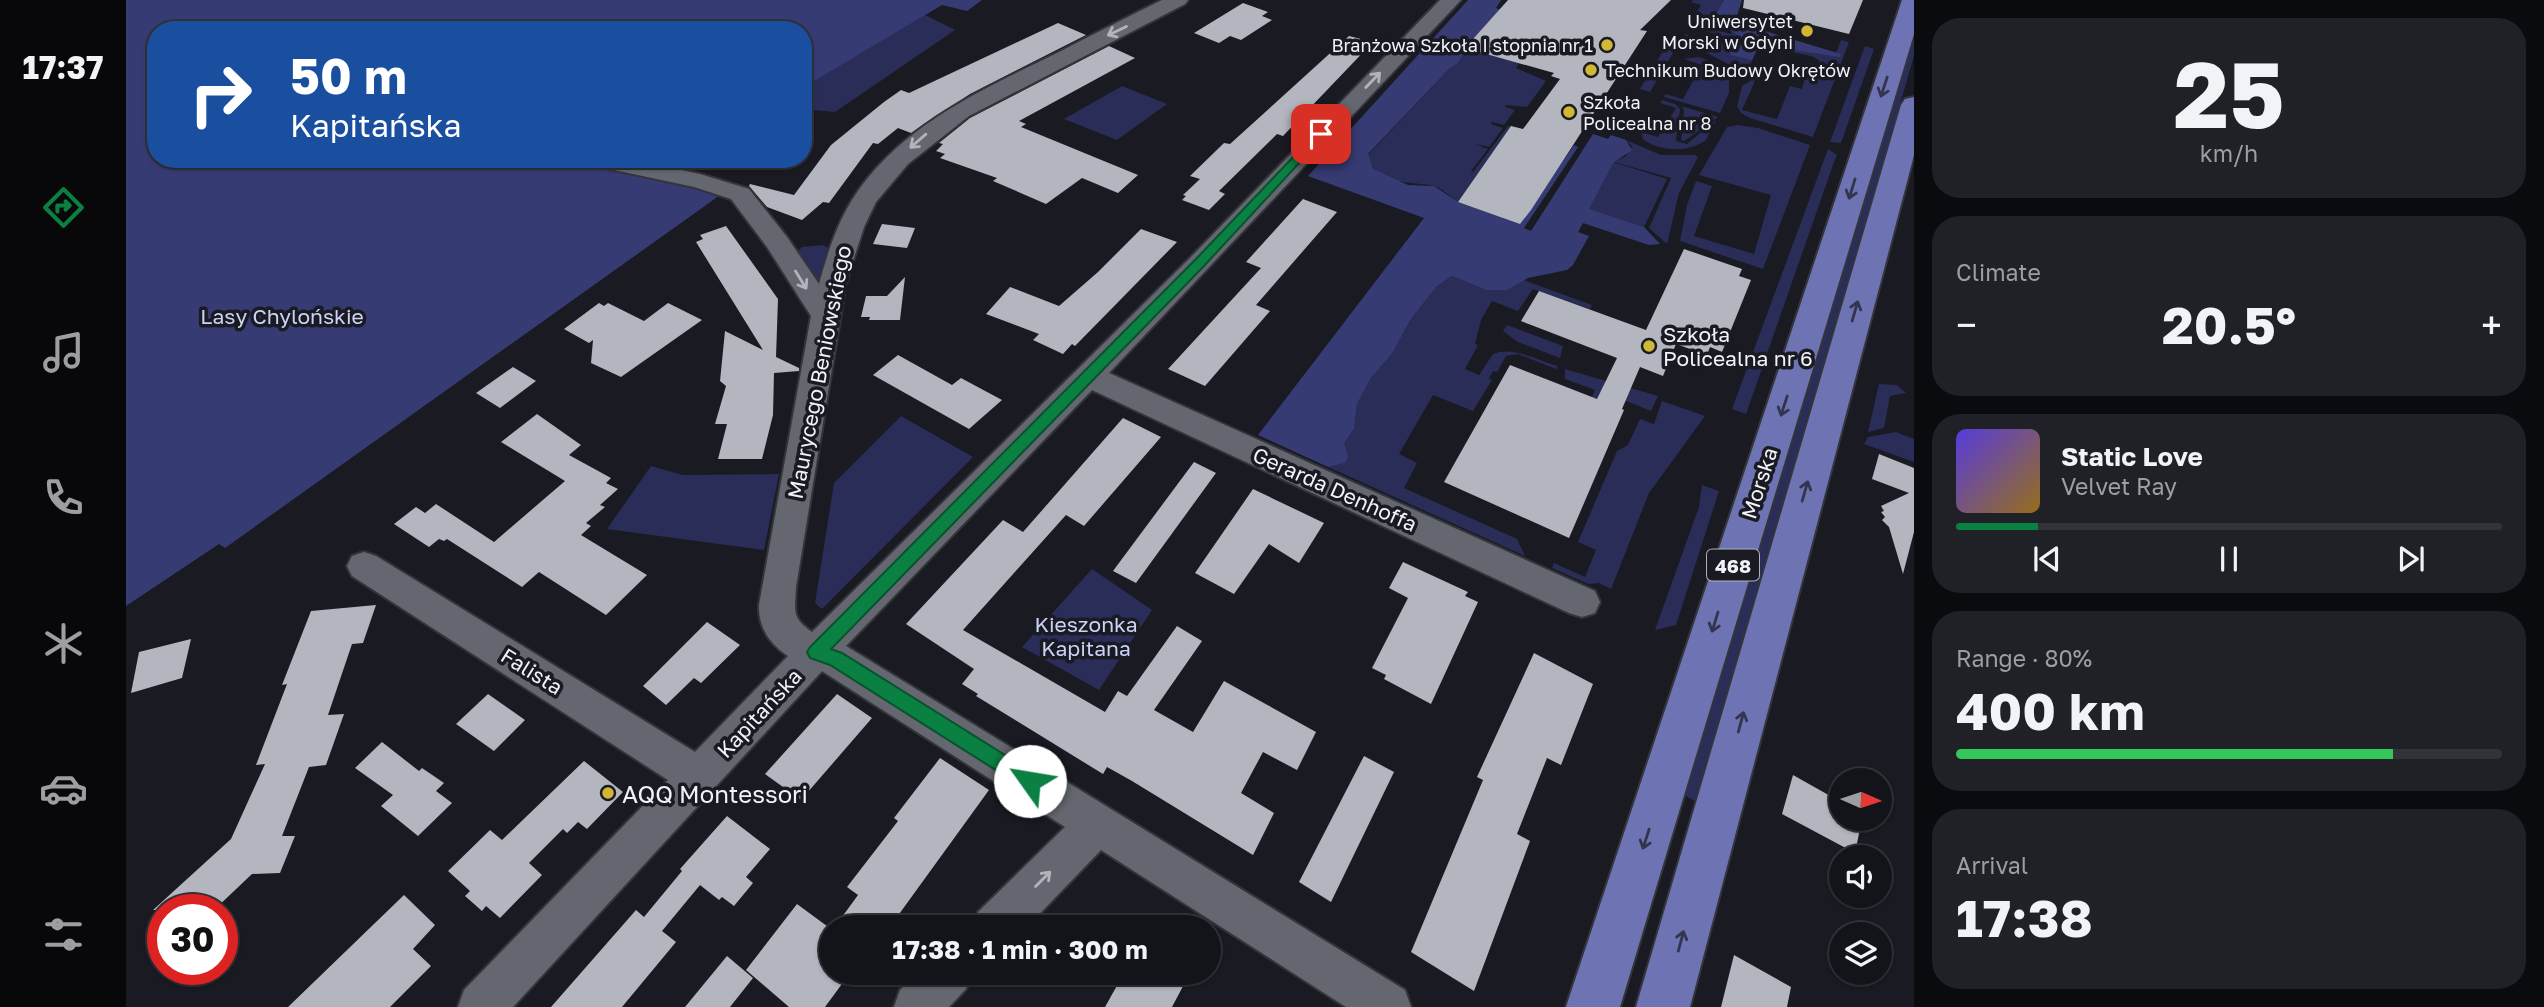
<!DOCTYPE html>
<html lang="en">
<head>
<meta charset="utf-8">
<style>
  body { margin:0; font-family:"Golos Text",sans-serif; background:#202127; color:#f1f3f6; height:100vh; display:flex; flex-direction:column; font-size:26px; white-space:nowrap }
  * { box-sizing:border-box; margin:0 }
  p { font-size:23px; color:#9d9ea2 }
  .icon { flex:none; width:38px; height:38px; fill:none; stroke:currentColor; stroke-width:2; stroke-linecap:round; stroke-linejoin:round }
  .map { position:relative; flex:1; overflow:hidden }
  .details { display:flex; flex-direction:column; gap:18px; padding:18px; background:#0a0b0e; width:630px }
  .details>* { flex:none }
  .banner { position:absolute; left:21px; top:21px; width:665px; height:147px; border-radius:28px; box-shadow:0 2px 5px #0004,0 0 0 2px #323339; background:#1a4fa0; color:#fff; overflow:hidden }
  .needle { width:46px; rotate:93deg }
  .fabs { position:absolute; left:1703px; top:768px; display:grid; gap:14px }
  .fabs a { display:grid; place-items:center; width:63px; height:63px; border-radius:50%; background:#13141a; box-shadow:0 2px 5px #0004,0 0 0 2px #323339; font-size:35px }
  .speed { position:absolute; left:21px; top:894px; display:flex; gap:14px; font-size:35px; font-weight:700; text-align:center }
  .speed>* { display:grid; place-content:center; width:91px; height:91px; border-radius:50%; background:#13141a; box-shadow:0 2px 5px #0004,0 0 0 2px #323339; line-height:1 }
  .speed .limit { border:10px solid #d22; background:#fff; color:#111 }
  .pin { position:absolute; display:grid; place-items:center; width:60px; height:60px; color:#fff; margin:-30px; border-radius:14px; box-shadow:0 4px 10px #0006 }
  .me { position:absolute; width:77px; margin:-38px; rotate:302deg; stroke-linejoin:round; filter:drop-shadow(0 0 5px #0008) }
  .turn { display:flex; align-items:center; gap:24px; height:147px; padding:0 28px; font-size:32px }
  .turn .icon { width:91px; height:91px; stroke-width:2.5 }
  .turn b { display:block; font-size:49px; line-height:60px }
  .big { font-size:52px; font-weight:700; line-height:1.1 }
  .details .tile { flex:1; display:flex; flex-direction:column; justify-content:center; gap:10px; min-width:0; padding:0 24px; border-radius:28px; background:#202127 }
  .details .dial { align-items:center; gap:0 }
  .dial b { font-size:91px; line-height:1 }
  .song { display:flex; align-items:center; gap:21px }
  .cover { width:84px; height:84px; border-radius:10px; background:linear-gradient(135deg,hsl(250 70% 55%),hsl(40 70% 35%)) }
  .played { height:7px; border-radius:4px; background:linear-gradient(90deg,#0b8043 15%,#323339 15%) }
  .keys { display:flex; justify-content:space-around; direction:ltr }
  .heat { display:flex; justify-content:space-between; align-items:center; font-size:38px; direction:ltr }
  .charge { height:10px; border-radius:5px; background:linear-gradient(90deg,#34c759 80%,#323339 0) }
  .trip { position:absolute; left:693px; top:915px; width:402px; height:70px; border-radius:35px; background:#13141a; box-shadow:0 2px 5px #0004,0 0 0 2px #323339; font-weight:700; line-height:70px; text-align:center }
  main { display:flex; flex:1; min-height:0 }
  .tabs { display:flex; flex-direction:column; width:126px; justify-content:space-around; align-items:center; background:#08080a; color:#9d9ea2 }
  .tabs .icon { width:49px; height:49px }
  .tabs .active { color:#0b8043 }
  .tabs b { font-size:32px; color:#f1f3f6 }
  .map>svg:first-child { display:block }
  .green { fill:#2a2d57 }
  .forest { fill:#373b73 }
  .building { fill:#b3b5bf }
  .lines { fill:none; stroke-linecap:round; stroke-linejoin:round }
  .minor-casing { stroke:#34353a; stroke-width:4 }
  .major-casing { stroke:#34353a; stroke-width:4 }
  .minor { fill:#656770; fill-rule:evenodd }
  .major { fill:#6e74b3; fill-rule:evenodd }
  .oneway { stroke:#b3b4bb }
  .oneway2 { stroke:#33354e }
  .route { fill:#0b8043; stroke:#07532c; stroke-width:2 }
  .poi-dot { fill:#d1b736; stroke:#191a22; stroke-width:2.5 }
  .labels { text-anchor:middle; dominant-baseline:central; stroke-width:7; stroke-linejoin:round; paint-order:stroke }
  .far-poi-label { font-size:18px; fill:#f2f3f8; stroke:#191a22; text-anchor:end }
  .shield { fill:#191a22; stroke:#b1b2b8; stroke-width:2 }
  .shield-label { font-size:19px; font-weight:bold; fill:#f2f3f8 }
  .park-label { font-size:21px; fill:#ccd2f6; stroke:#191a22 }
  .poi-label { font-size:21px; fill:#f2f3f8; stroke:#191a22; text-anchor:start }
  .street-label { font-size:21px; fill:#f2f3f8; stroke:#191a22 }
  .near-poi-label { font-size:24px; fill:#f2f3f8; stroke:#191a22; text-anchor:start }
</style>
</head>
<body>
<main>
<nav class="tabs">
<b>17:37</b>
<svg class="icon active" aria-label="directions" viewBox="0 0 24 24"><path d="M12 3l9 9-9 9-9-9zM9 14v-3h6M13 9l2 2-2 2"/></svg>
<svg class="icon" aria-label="music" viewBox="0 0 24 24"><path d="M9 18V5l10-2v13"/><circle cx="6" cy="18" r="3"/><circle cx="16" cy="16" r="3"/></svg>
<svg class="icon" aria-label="phone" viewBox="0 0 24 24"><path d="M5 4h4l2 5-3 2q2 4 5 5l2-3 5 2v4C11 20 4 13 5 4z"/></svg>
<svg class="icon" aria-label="climate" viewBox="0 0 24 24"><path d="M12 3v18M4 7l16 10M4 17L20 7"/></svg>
<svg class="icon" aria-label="car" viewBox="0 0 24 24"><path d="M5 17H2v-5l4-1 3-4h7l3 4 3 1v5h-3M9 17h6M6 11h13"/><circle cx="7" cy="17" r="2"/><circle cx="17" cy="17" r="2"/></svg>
<svg class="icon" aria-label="filters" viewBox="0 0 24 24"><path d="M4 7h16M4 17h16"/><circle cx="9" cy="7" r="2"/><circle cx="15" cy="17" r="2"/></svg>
</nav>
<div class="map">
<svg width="1788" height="1007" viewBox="0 0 1788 1007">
  <rect width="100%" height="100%" fill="#191a22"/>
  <g class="green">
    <polygon points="1567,0 1598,0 1590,17 1710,53 1715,40 1723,42 1687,137 1624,118 1615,113 1611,106 1616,86 1627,79 1629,81 1616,110 1651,119 1664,86 1676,89 1683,63 1692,65 1693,60 1685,56 1633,45 1620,74 1614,76 1604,65 1556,40 1560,34 1577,43 1592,47 1597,36 1564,27 1580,27 1605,34 1607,30 1583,23 1570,14 1575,5 1565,2"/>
    <polygon points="799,15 829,30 709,112 677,109 677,88"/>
    <polygon points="1788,37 1788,56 1569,801 1558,795 1675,401"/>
    <polygon points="1739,46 1748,49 1715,143 1704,142"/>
    <path d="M1339,48L1393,63L1390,68L1420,81L1401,107L1380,105L1379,107L1389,110L1378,125L1366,122L1365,124L1377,128L1363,147L1349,144L1362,149L1345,171L1347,172L1382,126H1385L1332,202C1324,197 1317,189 1308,186C1289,181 1242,186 1242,155L1323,69L1331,64Z"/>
    <polygon points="1539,48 1543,48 1547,53 1524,92 1514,89"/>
    <polygon points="1573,57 1592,64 1603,76 1603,93 1594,113 1538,97 1539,94 1557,99 1576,65 1558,59"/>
    <polygon points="996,86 1041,104 991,140 938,119"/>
    <path d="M1536,100L1549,104L1554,109L1550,141L1561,144L1590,120L1580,140C1562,153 1534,152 1517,139L1515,132L1532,137L1550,108L1534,103Z"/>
    <polygon points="1555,106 1592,117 1558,141 1555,140 1558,110"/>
    <polygon points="1612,125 1632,128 1684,145 1637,269 1554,241 1561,205 1570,181 1586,186 1568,236 1628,254 1645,195 1573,175 1601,127"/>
    <polygon points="1500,140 1535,155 1569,155 1572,157 1553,193 1541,244 1523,228 1545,178 1488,162 1500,156 1506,146"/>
    <polygon points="1702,149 1711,155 1708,162 1620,414 1606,409"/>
    <polygon points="1487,162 1541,179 1518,227 1462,209"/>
    <polygon points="697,245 706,250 695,289 672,251 676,247"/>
    <path d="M1326,276L1360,290H1381L1397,280L1466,305L1464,309L1407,289L1392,311L1366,301L1355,320L1349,344L1352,345L1339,369L1353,375L1367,354C1385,346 1410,359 1428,365L1432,366L1430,369L1392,354L1380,356L1371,372L1367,371L1363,378L1366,380L1347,411L1307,395L1273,454L1291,463L1278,488L1391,539L1399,556L1202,467L1218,463V443L1228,429L1231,404L1245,378L1266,354L1285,319L1311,286Z"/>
    <polygon points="1381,325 1437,346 1434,358 1392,342 1377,331"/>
    <polygon points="1439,369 1532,396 1525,411 1476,391 1471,399 1466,397 1469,390 1439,379"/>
    <polygon points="1753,384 1771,385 1780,393 1764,396 1758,428 1742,432"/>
    <polygon points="1536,401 1579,416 1523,493 1485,589 1473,583 1462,584 1426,568 1428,563 1459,577 1470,550 1452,542 1491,451 1502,445 1514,419 1528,424"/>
    <polygon points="775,416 847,457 696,609 689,603 708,483"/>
    <polygon points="1770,432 1788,439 1788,462 1738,444 1742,437"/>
    <polygon points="525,466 557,475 653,474 638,550 481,529"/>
    <polygon points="1576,485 1593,491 1550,625 1529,630 1573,507"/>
    <polygon points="966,569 1026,610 973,690 896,647"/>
  </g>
  <g class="forest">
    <polygon points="0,0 856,0 841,11 816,5 677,88 677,30 30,30 30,159 473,159 597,193 99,548 93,544 0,606"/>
    <polygon points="1342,0 1375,0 1370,8 1390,15 1367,43 1348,38 1331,64 1323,69 1242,154 1247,169 1282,185 1308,186 1332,202 1394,223 1448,145 1452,147 1398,228 1405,231 1467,134 1482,139 1485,135 1500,140 1506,150 1487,163 1463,209 1518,227 1534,244 1523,245 1457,223 1452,232 1463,236 1447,265 1441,270 1402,278 1381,290 1360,290 1326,276 1311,286 1285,319 1266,354 1245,378 1231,404 1228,429 1218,443 1222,456 1219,463 1202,467 1132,435 1298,218 1182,176"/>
    <polygon points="1598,0 1616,0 1609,22 1715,54 1714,57 1633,45 1626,60 1605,55 1602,50 1614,39 1614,36 1582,18 1589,16"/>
  </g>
  <g class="building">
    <polygon points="1382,0 1545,0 1514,30 1521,31 1405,210 1394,224 1332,202 1385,126 1397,129 1434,79 1425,76 1428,73 1339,48"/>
    <polygon points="1618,0 1737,0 1723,34 1617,8"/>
    <polygon points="1117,3 1142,12 1136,16 1146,20 1115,40 1104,36 1093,43 1068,33"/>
    <polygon points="932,23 960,35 844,94 785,133 772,128 752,144 747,143 703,203 697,202 676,220 641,207 623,186 624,184 668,195 705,145 758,102 775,90 783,93"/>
    <polygon points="1223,36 1247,42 1157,136 1151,134 1093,191 1099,194 1083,210 1056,200 1060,196 1057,195 1074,179 1064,176 1098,143 1104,144"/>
    <polygon points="983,46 1009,58 893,121 900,124 895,127 1012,175 992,193 956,178 920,204 867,181 871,178 814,158 819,154 810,151 817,144 813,143 844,118"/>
    <polygon points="1177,199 1211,212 1130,305 1144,311 1079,386 1042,369 1135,268 1120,262"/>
    <polygon points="756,224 789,228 781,248 747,244"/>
    <polygon points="600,226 652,299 650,357 673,368 673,371 648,373 647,415 636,459 592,459 601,424 589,424 600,386 594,381 599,331 637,350 570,242 577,239 574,235"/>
    <polygon points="1015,229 1051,242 949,346 946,344 937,354 907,340 913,334 860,314 884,287 933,306 972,272"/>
    <polygon points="1558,249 1616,269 1613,276 1625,280 1596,352 1584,347 1581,355 1550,344 1537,376 1514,367 1496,409 1498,410 1443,538 1318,482 1384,365 1471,399 1491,358 1395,321 1413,291 1520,330"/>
    <polygon points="779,277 774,320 743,320 744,317 735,317 740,296 761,296"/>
    <polygon points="473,303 478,306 482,303 518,321 542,303 576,320 495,377 465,363 467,340 463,343 438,329"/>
    <polygon points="772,355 826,385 835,378 876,400 843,429 747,375"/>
    <polygon points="387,367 410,381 374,408 350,393"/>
    <polygon points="411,414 455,445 443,455 485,478 480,483 492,489 474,505 479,507 460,523 465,526 455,535 521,575 480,615 413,572 396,587 321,539 318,541 313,539 303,547 268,524 290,507 299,513 310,504 368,542 439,481 375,442"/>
    <polygon points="997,418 1035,437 958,526 940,515 837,630 979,712 992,691 1001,696 1051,626 1076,641 1028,710 1067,732 1098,681 1190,732 1171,770 1137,752 1115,793 1148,813 1127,855 1006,781 981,767 977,774 850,696 852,694 836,684 848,669 780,624 877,520 897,532"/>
    <polygon points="1753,454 1788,468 1788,532 1777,574 1763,527 1756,520 1759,517 1755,512 1758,511 1755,506 1783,493 1746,479"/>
    <polygon points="1068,462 1090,473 1010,583 987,571"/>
    <polygon points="1127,489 1198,523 1173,563 1143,544 1108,594 1069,573"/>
    <polygon points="1277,562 1342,592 1339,596 1352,602 1305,704 1258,679 1260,675 1246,668 1282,598 1263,588"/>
    <polygon points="250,605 237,643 226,644 202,715 218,714 200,765 183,767 156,836 169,836 154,873 126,874 88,910 27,910 105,839 139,764 130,765 161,684 156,685 185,611"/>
    <polygon points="581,622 614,645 575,683 568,678 540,705 517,686"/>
    <polygon points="65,639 56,678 5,693 13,652"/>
    <polygon points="1408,653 1467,684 1435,765 1421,758 1391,834 1404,841 1348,991 1285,952 1357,780 1351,777"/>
    <polygon points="362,694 399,720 368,751 330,724"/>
    <polygon points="711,694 746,718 675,800 639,774"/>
    <polygon points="256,742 293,771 296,768 318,783 310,791 326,803 292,836 255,806 267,795 229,768"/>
    <polygon points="1238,756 1268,772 1205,902 1173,882"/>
    <polygon points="814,758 863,790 763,928 708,928 732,895 721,887 772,821 768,818"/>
    <polygon points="458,761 497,792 461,829 452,822 441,833 437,829 403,863 416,875 374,918 360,906 356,911 339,896 344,891 322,871 364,830 376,840"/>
    <polygon points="1667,775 1715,802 1715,819 1736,819 1729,853 1656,814"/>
    <polygon points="601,816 644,849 620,877 627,883 608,906 596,897 593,900 574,885 536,931 550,942 496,1007 425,1007 510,910 518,917 556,871 554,869"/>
    <polygon points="278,895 309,925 287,949 305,966 264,1007 162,1007"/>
    <polygon points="671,904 705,929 705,973 724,973 699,1007 663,1007 620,970"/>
    <polygon points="1608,955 1665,987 1661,1007 1595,1007"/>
    <polygon points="601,956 627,978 604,1007 559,1007"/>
    <polygon points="998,973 1064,973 1046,1007 979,1007"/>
  </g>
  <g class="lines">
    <g class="minor-casing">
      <g id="minor">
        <path d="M1036,0H1062L1059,4L843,116L782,164L750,202L738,227L720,283L670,587C669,610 665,618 686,632L1065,257L1314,0H1335L983,373L1469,591L1474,602L1469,613L1456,617L1443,613L966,390L720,646L1279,990L1285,1007H1220L975,850L900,928H846L852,912L939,827L696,671L387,1007H332L338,990L542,780L226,576L221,566L226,556L238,552L250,556L569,752L662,656C644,644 632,627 633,605L685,316L641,247L605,199L568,187L460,164L456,159H504L574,174L623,189L661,237L693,284C701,255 710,226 726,200C773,126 856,90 931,53C966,35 1001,17 1036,0Z"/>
        <polygon points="792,973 847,973 840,989 823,1007 768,1007 774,990"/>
      </g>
    </g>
    <g class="major-casing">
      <g id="major">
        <polygon points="1776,0 1788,0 1788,34 1494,1007 1440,1007"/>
        <polygon points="1788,97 1788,155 1564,1007 1510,1007 1775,105 1779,99"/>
      </g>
    </g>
    <use href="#minor" class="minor"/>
    <use href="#major" class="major"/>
  </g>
  <defs><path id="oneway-shaft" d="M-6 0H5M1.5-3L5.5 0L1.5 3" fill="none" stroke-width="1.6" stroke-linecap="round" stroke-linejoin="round" transform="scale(1.75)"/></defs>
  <g class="oneway">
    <use href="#oneway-shaft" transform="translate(991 31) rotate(154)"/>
    <use href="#oneway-shaft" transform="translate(1247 80) rotate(-46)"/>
    <use href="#oneway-shaft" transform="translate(792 141) rotate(139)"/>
    <use href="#oneway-shaft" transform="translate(675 280) rotate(58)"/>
    <use href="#oneway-shaft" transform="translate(917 879) rotate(-45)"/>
  </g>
  <g class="oneway2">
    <use href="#oneway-shaft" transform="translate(1758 87) rotate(108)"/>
    <use href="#oneway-shaft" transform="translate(1726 189) rotate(107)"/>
    <use href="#oneway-shaft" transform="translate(1729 311) rotate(-74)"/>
    <use href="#oneway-shaft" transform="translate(1658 406) rotate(108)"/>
    <use href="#oneway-shaft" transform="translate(1679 491) rotate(-74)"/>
    <use href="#oneway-shaft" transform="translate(1589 622) rotate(107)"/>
    <use href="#oneway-shaft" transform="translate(1615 722) rotate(-75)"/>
    <use href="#oneway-shaft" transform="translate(1520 839) rotate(108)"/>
    <use href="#oneway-shaft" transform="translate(1555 941) rotate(-75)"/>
  </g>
  <polygon class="route" points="1191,132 1200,134 1078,266 705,649 716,653 911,775 914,781 911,788 904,790 898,788 704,665 684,658 681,652 684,647 1069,260"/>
  <g class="poi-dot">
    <circle cx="1681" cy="31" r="7"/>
    <circle cx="1481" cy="45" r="7"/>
    <circle cx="1465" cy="70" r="7"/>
    <circle cx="1443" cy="112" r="7"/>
    <circle cx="1523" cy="346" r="7"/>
    <circle cx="482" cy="793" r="7"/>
  </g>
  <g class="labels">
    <g class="far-poi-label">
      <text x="1667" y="21">Uniwersytet<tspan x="1667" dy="21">Morski w Gdyni</tspan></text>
      <text x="1467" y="45">Branżowa Szkoła I stopnia nr 1</text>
      <text x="1479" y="70" text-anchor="start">Technikum Budowy Okrętów</text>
      <text x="1457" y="102" text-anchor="start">Szkoła<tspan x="1457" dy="21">Policealna nr 8</tspan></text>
    </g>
    <rect class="shield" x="1581" y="549.5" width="52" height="31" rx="5"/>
    <g class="shield-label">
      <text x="1607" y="565">468</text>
    </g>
    <g class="park-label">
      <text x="156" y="316">Lasy Chylońskie</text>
      <text x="960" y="624">Kieszonka<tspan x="960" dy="24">Kapitana</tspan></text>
    </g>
    <g class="poi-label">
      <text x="1537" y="334">Szkoła<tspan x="1537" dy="24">Policealna nr 6</tspan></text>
    </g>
    <g class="street-label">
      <text transform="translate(693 372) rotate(-79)">Maurycego Beniowskiego</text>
      <text transform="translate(1633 483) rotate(-72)">Morska</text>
      <text transform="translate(1209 489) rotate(24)">Gerarda Denhoffa</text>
      <text transform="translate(406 671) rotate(32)">Falista</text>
      <text transform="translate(633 713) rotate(-47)">Kapitańska</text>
    </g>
    <g class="near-poi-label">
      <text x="496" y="793">AQQ Montessori</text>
    </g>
  </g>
</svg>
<div class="fabs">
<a><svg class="needle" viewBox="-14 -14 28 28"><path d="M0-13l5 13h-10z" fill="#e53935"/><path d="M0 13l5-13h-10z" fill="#9d9ea2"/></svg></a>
<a><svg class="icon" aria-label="sound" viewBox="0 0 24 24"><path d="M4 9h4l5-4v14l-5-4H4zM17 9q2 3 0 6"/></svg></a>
<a><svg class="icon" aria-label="layers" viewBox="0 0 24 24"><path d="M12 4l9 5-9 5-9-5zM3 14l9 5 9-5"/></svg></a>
</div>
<div class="speed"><div class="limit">30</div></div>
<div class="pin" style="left:1195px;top:134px;background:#d93025"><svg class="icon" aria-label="arrive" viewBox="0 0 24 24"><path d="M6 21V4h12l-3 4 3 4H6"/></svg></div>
<svg class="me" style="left:904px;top:781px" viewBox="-20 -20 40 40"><circle r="19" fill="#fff"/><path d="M0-13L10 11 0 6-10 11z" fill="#0b8043"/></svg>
<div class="trip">17:38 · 1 min · 300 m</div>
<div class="banner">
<div class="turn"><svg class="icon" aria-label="right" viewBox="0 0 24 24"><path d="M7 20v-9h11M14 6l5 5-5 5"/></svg><div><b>50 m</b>Kapitańska</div></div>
</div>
</div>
<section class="details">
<div class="tile dial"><b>25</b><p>km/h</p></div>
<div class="tile"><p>Climate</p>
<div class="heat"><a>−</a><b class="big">20.5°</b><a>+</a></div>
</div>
<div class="tile">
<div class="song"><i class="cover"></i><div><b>Static Love</b><p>Velvet Ray</p></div></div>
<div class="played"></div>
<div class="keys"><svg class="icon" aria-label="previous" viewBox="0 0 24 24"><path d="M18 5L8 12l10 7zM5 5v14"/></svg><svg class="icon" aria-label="pause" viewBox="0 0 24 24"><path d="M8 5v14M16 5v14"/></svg><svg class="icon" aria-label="next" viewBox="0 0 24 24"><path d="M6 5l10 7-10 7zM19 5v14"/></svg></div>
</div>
<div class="tile"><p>Range · 80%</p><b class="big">400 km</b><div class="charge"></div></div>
<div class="tile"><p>Arrival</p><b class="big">17:38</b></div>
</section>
</main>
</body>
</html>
